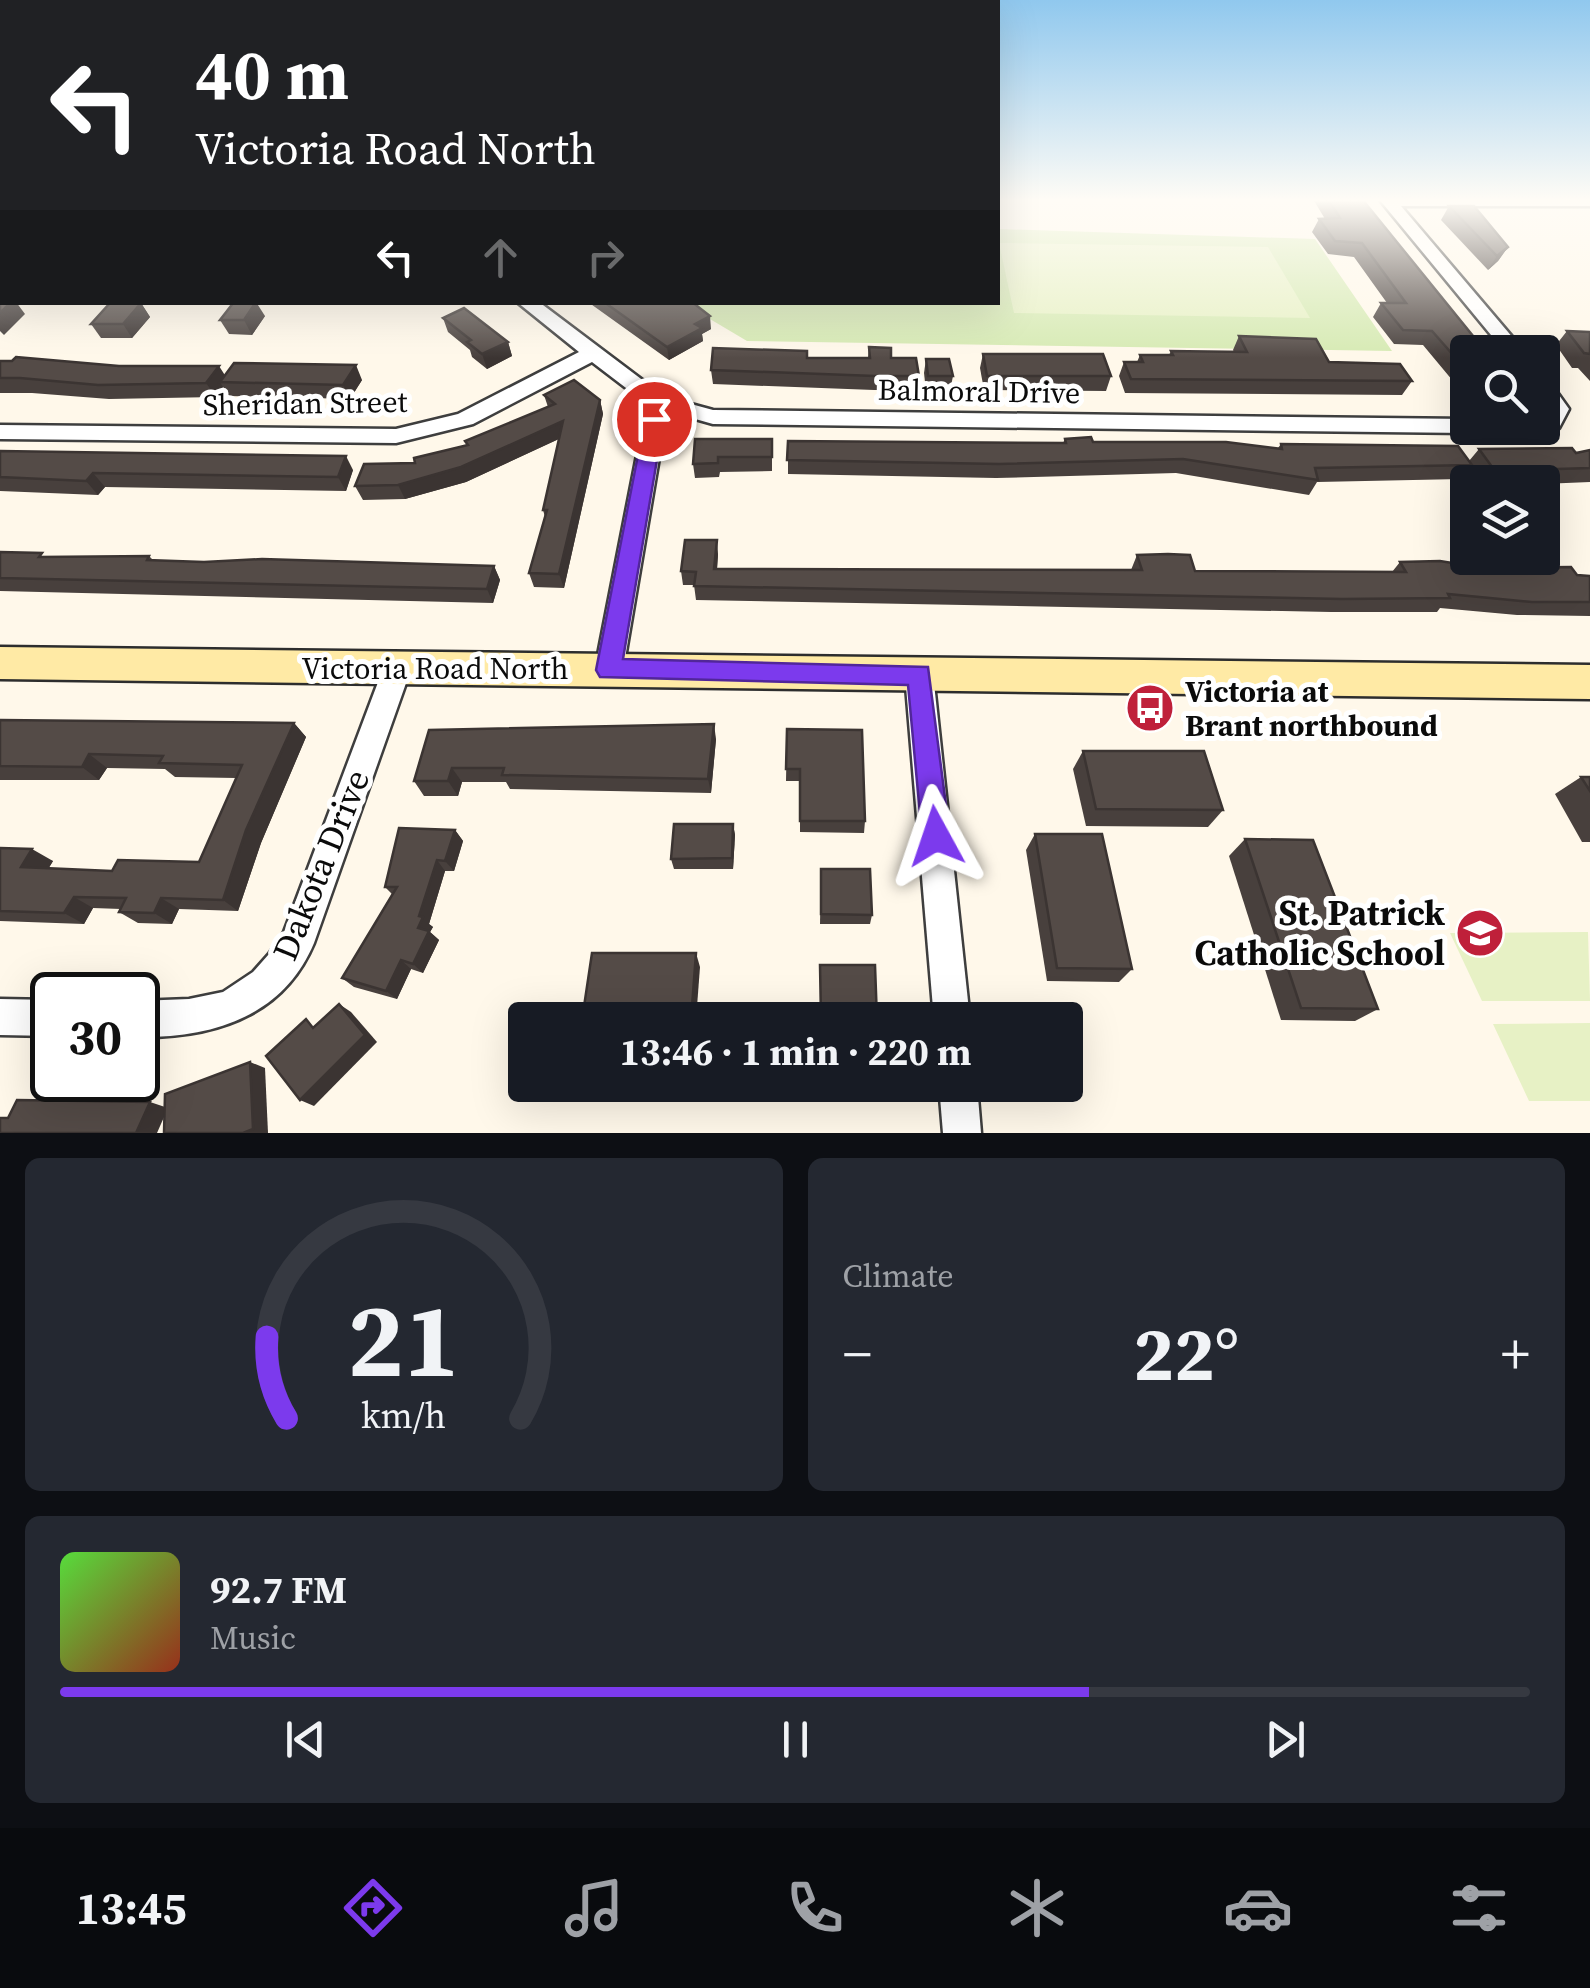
<!DOCTYPE html>
<html lang="en">
<head>
<meta charset="utf-8">
<style>
  body { margin:0; font-family:"Source Serif 4",serif; background:#242831; color:#f1f3f6; height:100vh; display:flex; flex-direction:column; font-size:38px; white-space:nowrap }
  * { box-sizing:border-box; margin:0 }
  p { font-size:32px; color:#9ea1a6 }
  .icon { flex:none; width:55px; height:55px; fill:none; stroke:currentColor; stroke-width:2; stroke-linecap:round; stroke-linejoin:round }
  .map { position:relative; height:1133px; overflow:hidden }
  .panel { display:flex; flex-direction:column; gap:25px; padding:25px; background:#0d0f14; flex:1 }
  .panel>* { flex:none }
  .banner { position:absolute; left:0px; top:0px; width:1000px; height:305px; box-shadow:0 10px 40px #0002; background:#202124; color:#fff; overflow:hidden }
  .tools { position:absolute; left:1450px; top:335px; display:grid; gap:20px }
  .tools a { display:grid; place-items:center; width:110px; height:110px; border-radius:10px; background:#171b24; box-shadow:0 10px 40px #0002; font-size:50px }
  .speed { position:absolute; left:30px; top:972px; display:flex; gap:20px; font-size:50px; font-weight:700; text-align:center }
  .speed>* { display:grid; place-content:center; width:130px; height:130px; border-radius:50%; background:#171b24; box-shadow:0 10px 40px #0002; line-height:1 }
  .speed .limit { border:5px solid #111; border-radius:15px; background:#fff; color:#111 }
  .pin { position:absolute; display:grid; place-items:center; width:85px; height:85px; color:#fff; margin:-42px; border:5px solid #fff; border-radius:50%; box-shadow:0 2px 10px #0007 }
  .me { position:absolute; width:110px; margin:-55px; rotate:355deg; stroke-linejoin:round; filter:drop-shadow(0 0 8px #0008) }
  .turn { display:flex; align-items:center; gap:35px; height:210px; padding:0 30px; font-size:45px }
  .turn .icon { width:130px; height:130px; stroke-width:2.5 }
  .turn b { display:block; font-size:70px; line-height:85px }
  .lanes { display:flex; align-items:center; height:95px; padding:0 30px; background:#0003; justify-content:center; gap:50px; direction:ltr }
  .lanes .off { opacity:.35 }
  .big { font-size:75px; font-weight:700; line-height:1.1 }
  .panel .tile { flex:1; display:flex; flex-direction:column; justify-content:center; gap:15px; min-width:0; padding:0 35px; border-radius:15px; background:#242831 }
  .panel .dial { align-items:center; gap:0 }
  .dial svg { height:260px; overflow:visible; fill:none; stroke:#363941; stroke-width:7; stroke-linecap:round; text-anchor:middle }
  .dial text { fill:#f1f3f6; stroke:none }
  .song { display:flex; align-items:center; gap:30px }
  .cover { width:120px; height:120px; border-radius:15px; background:linear-gradient(135deg,hsl(110 70% 55%),hsl(10 70% 35%)) }
  .played { height:10px; border-radius:5px; background:linear-gradient(90deg,#7c3aed 70%,#363941 70%) }
  .keys { display:flex; justify-content:space-around; direction:ltr }
  .heat { display:flex; justify-content:space-between; align-items:center; font-size:55px; direction:ltr }
  .panel .tiles { flex:1; display:grid; gap:25px; grid-template-columns:1fr 1fr }
  .tile:last-child { grid-column:span 2 }
  .trip { position:absolute; left:508px; top:1002px; width:575px; height:100px; border-radius:10px; background:#171b24; box-shadow:0 10px 40px #0002; font-weight:700; line-height:100px; text-align:center }
  .dock { display:flex; height:160px; justify-content:space-around; align-items:center; background:#090b0e; color:#9ea1a6 }
  .dock .icon { width:70px; height:70px }
  .dock .selected { color:#7c3aed }
  .dock b { font-size:45px; color:#f1f3f6 }
  .map>svg:first-child { display:block }
  .green { fill:#d6eab3 }
  .pitch { fill:#e7f1c5 }
  .lines { fill:none; stroke-linecap:round; stroke-linejoin:round }
  .street-casing { stroke:#3e3e3e; stroke-width:5 }
  .secondary-casing { stroke:#2d2d2d; stroke-width:5 }
  .street { fill:#fff; fill-rule:evenodd }
  .secondary { fill:#ffeaa5; fill-rule:evenodd }
  .wall { fill:#48403d }
  .shaded-wall { fill:#3b3432 }
  .building { fill:#544b47; stroke:#3b3432; stroke-width:2.5 }
  .route { fill:#7c3aed; stroke:#51269a; stroke-width:2.5 }
  .labels { text-anchor:middle; dominant-baseline:central; stroke-width:10; stroke-linejoin:round; paint-order:stroke }
  .street-label { font-size:30px; fill:#0b0b0b; stroke:#fff }
  .poi-label { font-size:30px; font-weight:bold; fill:#0b0b0b; stroke:#fff; text-anchor:start }
  .near-street-label { font-size:35px; fill:#0b0b0b; stroke:#fff }
  .near-poi-label { font-size:35px; font-weight:bold; fill:#0b0b0b; stroke:#fff; text-anchor:end }
</style>
</head>
<body>
<div class="map">
<svg width="1590" height="1133" viewBox="0 0 1590 1133">
  <rect width="100%" height="100%" fill="#fff8ea"/>
  <polygon class="green" points="998,229 1315,239 1392,351 747,341 683,303 998,302"/>
  <g class="pitch">
    <polygon points="999,243 1268,247 1310,318 1014,313"/>
    <polygon points="1588,932 1590,1001 1482,1001 1450,933"/>
    <polygon points="1590,1023 1590,1101 1529,1101 1493,1024"/>
  </g>
  <g class="lines">
    <g class="street-casing">
      <g id="street">
        <polygon points="1379,199 1590,199 1590,206 1401,206 1525,352 1505,352"/>
        <polygon points="517,302 539,302 665,397 713,410 1468,419 1468,428 1478,428 1468,433 713,424 667,411 623,670 619,678 609,682 599,678 595,670 647,404 592,362 473,424 396,443 0,439 0,425 396,429 458,414 579,352"/>
        <polygon points="1542,380 1549,381 1569,409 1559,428 1542,432 1533,428 1542,428 1547,409 1542,402"/>
        <path d="M397,657L407,661L411,669L314,943C283,1017 212,1038 138,1037V1001L189,999L223,992L253,972L269,954L284,932L383,669L387,661Z"/>
        <polygon points="919,662 929,666 933,674 970,1020 934,1020 905,674 909,666"/>
        <polygon points="0,999 52,1000 52,1036 0,1035"/>
        <polygon points="939,1085 977,1085 981,1133 943,1133"/>
      </g>
    </g>
    <g class="secondary-casing">
      <g id="secondary">
        <rect x="0" y="279" width="2" height="16"/>
        <polygon points="0,647 1590,665 1590,699 0,679"/>
      </g>
    </g>
    <use href="#street" class="street"/>
    <use href="#secondary" class="secondary"/>
  </g>
  <g class="wall">
    <polygon points="1313,199 1362,199 1468,352 1468,394 1463,393 1423,345 1394,344 1373,317 1381,303 1387,303 1354,257 1328,254 1312,232 1319,219 1325,219"/>
    <polygon points="1449,206 1508,247 1498,261 1488,270 1441,220"/>
    <polygon points="588,302 692,302 711,329 702,334 703,341 669,360"/>
    <polygon points="141,303 150,317 132,338 101,338 91,324"/>
    <polygon points="265,316 252,335 229,334 220,320"/>
    <polygon points="443,318 508,342 512,356 487,369 472,357 470,350 448,332"/>
    <polygon points="1567,331 1590,332 1590,381 1578,368 1572,368 1556,345"/>
    <polygon points="1239,336 1329,362 1412,381 1402,395 1125,393 1119,376 1124,362 1137,362 1140,355 1169,355 1171,351 1234,352 1233,350"/>
    <polygon points="869,347 891,358 919,376 918,390 874,390 713,384 711,370 807,358 868,358"/>
    <polygon points="983,354 1111,376 1106,391 984,390 980,368"/>
    <polygon points="926,359 953,376 950,391 926,391 924,373"/>
    <polygon points="0,361 225,375 362,380 350,399 229,396 223,387 216,397 109,399 32,393 0,393"/>
    <polygon points="544,395 600,400 603,414 564,588 534,587 529,573 545,517 543,510 559,439 466,482 405,499 363,500 355,486 467,445 465,441 548,407"/>
    <polygon points="772,439 772,471 720,472 719,477 695,478 693,464"/>
    <polygon points="1065,439 1093,442 1278,448 1281,444 1469,461 1479,449 1576,453 1590,450 1590,482 1542,484 1481,482 1470,467 1461,479 1317,482 1309,495 1176,473 996,478 788,474 788,441 1063,443"/>
    <polygon points="0,451 353,470 346,491 105,487 98,495 0,491"/>
    <polygon points="0,552 46,557 149,556 153,560 204,562 494,566 500,580 493,603 0,591"/>
    <polygon points="718,554 717,569 1131,570 1137,555 1195,571 1392,572 1400,562 1483,568 1590,576 1590,616 1517,615 1440,608 1437,612 1331,612 696,600 694,585 683,585 681,571"/>
    <polygon points="0,720 294,723 306,737 261,843 238,911 179,909 172,924 138,923 119,912 121,909 93,908 84,924 0,921 0,848 53,861 48,869 112,871 199,862 236,778 175,777 165,769 107,768 99,780 0,780"/>
    <polygon points="787,729 865,821 864,833 800,832 800,781 786,781"/>
    <polygon points="429,730 716,739 711,793 510,789 506,782 462,782 458,796 424,796 414,781"/>
    <polygon points="1083,751 1223,810 1208,827 1086,826 1073,769"/>
    <polygon points="1581,777 1590,777 1590,842 1582,842 1555,794"/>
    <polygon points="733,824 735,835 733,869 674,869 671,859"/>
    <polygon points="455,830 463,841 454,871 445,871 429,924 433,927 430,932 439,940 423,973 411,969 397,999 354,987 342,978 392,894 385,887"/>
    <polygon points="1035,834 1132,969 1119,982 1047,981 1026,850"/>
    <polygon points="1245,839 1378,1009 1355,1021 1281,1020 1229,856"/>
    <polygon points="821,869 872,915 870,924 820,924"/>
  </g>
  <g class="shaded-wall">
    <polygon points="1508,247 1498,261 1488,270 1497,256"/>
    <polygon points="11,302 16,302 25,314 4,335 0,331 0,313"/>
    <polygon points="256,302 265,316 252,335 244,320"/>
    <polygon points="141,303 150,317 132,338 123,324"/>
    <polygon points="710,316 711,329 702,334 703,341 669,360 667,347 695,324"/>
    <polygon points="508,342 512,356 487,369 482,354"/>
    <polygon points="356,365 362,380 350,399 343,385"/>
    <polygon points="219,366 228,380 220,382 223,387 216,397 206,383"/>
    <polygon points="600,400 603,414 564,588 559,574"/>
    <polygon points="563,421 567,435 466,482 405,499 398,485"/>
    <polygon points="346,456 353,470 346,491 338,477"/>
    <polygon points="93,473 105,487 98,495 86,481"/>
    <polygon points="717,540 718,554 716,583 714,569"/>
    <polygon points="494,566 500,580 493,603 487,589"/>
    <polygon points="294,723 306,737 261,843 238,911 223,900 246,830"/>
    <polygon points="714,724 716,739 711,793 708,779"/>
    <polygon points="89,754 107,768 99,780 82,767"/>
    <polygon points="452,768 462,782 458,796 448,781"/>
    <polygon points="733,824 735,835 733,869 732,858"/>
    <polygon points="455,830 463,841 454,871 445,861"/>
    <polygon points="32,849 53,861 42,879 21,867"/>
    <polygon points="437,860 445,871 429,924 433,927 430,932 439,940 423,973 413,964 419,916"/>
    <polygon points="74,897 93,908 84,924 64,913"/>
    <polygon points="161,898 179,909 172,924 154,913"/>
    <polygon points="696,953 700,967 696,1020 691,1020"/>
    <polygon points="401,960 411,969 397,999 386,991"/>
    <polygon points="339,1004 351,1012 377,1042 314,1106 300,1100"/>
    <polygon points="250,1062 265,1068 268,1133 243,1133"/>
    <polygon points="150,1102 168,1108 157,1133 136,1133"/>
  </g>
  <g class="building">
    <rect x="0" y="199" width="2" height="50"/>
    <polygon points="1328,199 1362,199 1486,352 1468,352 1468,372 1432,331 1403,330 1381,303 1406,303 1362,243 1335,241 1319,219 1340,218"/>
    <polygon points="1449,206 1474,206 1508,247 1497,256"/>
    <polygon points="0,300 2,300 2,302 11,302 0,313"/>
    <polygon points="234,302 256,302 244,320 220,320"/>
    <polygon points="604,302 692,302 710,316 695,324 702,328 667,347"/>
    <polygon points="110,303 141,303 123,324 91,324"/>
    <polygon points="464,308 508,342 482,354 467,342 471,340 443,318"/>
    <polygon points="1567,331 1590,332 1590,354 1584,353"/>
    <polygon points="1239,336 1316,339 1329,362 1400,364 1412,381 1131,379 1124,362 1143,362 1140,355 1173,355 1171,351 1247,352"/>
    <polygon points="869,347 891,348 891,358 916,358 919,376 875,376 711,370 713,348 807,351 807,358 870,358"/>
    <polygon points="983,354 1103,354 1111,376 987,376"/>
    <polygon points="16,357 119,366 219,366 206,383 98,385 20,378 0,378 0,361 12,361"/>
    <polygon points="926,359 949,359 953,376 928,376"/>
    <polygon points="234,363 356,365 343,385 220,382"/>
    <polygon points="574,380 600,400 559,574 529,573 547,510 543,510 563,421 461,467 398,485 355,486 364,464 415,463 414,458 468,445 465,441 555,404 544,395"/>
    <polygon points="1091,437 1093,442 1226,442 1282,449 1281,444 1458,446 1472,465 1315,468 1318,480 1183,459 999,464 787,460 788,441 1066,443 1065,439"/>
    <polygon points="695,439 772,439 772,457 718,457 718,463 693,464"/>
    <polygon points="1572,448 1576,453 1590,450 1590,468 1495,471 1479,449"/>
    <polygon points="0,451 346,456 338,477 93,473 86,481 0,477"/>
    <polygon points="685,540 717,540 714,569 1142,570 1137,555 1168,554 1190,555 1195,571 1406,572 1400,562 1440,561 1483,568 1571,567 1577,575 1590,576 1590,602 1532,602 1448,594 1450,598 1342,599 694,586 696,572 681,571"/>
    <polygon points="0,552 42,553 39,557 149,556 147,560 204,562 262,559 494,566 487,589 0,578"/>
    <polygon points="0,720 294,723 246,830 223,900 161,898 154,913 119,912 126,898 74,897 64,913 0,911 0,848 32,849 21,867 112,871 118,860 199,862 242,765 159,763 163,756 89,754 82,767 0,766"/>
    <polygon points="714,724 708,779 502,775 504,768 452,768 448,781 414,781 429,730"/>
    <polygon points="787,729 862,730 865,821 800,821 800,769 786,769"/>
    <polygon points="1083,751 1204,751 1223,810 1096,809"/>
    <polygon points="1581,777 1590,777 1590,791"/>
    <polygon points="674,824 733,824 732,858 671,859"/>
    <polygon points="399,828 455,830 445,861 437,860 419,916 423,917 418,928 429,931 413,964 401,960 386,991 342,978 397,887 385,887"/>
    <polygon points="1035,834 1102,834 1132,969 1057,968"/>
    <polygon points="1245,839 1313,840 1378,1009 1301,1008"/>
    <polygon points="821,869 870,869 872,915 821,914"/>
    <polygon points="592,953 696,953 691,1020 582,1020"/>
    <polygon points="820,965 875,965 877,1020 821,1019"/>
    <polygon points="339,1004 365,1035 300,1100 266,1056 306,1019 313,1028"/>
    <polygon points="250,1062 253,1129 243,1133 164,1133 165,1094"/>
    <polygon points="17,1100 150,1102 136,1133 0,1133 0,1118 8,1118"/>
  </g>
  <linearGradient id="sky" x2="0" y2="1"><stop stop-color="#90c8ee"/><stop offset="0.56" stop-color="#fffcf6"/><stop offset="1" stop-color="#fffcf6" stop-opacity="0"/></linearGradient>
  <rect width="1590" height="358" fill="url(#sky)"/>
  <polygon class="route" points="654,413 664,419 623,659 928,667 950,836 946,846 936,850 926,846 922,836 908,685 600,677 596,670 645,419"/>
  <defs>
    <g id="bus-disc" transform="scale(2.5)"><circle r="9.5" fill="#bf203a" stroke="#fff"/><path d="M-5-6H5V4H4V6H2V4H-2V6H-4V4H-5ZM-3.5-4V0h7V-4ZM-3.5 1.2v1.5H-2V1.2ZM2 1.2v1.5H3.5V1.2Z" fill="#fff"/></g>
    <g id="school-disc" transform="scale(2.5)"><circle r="9.5" fill="#bf203a" stroke="#fff"/><path d="M0-5L7-2L0 1L-7-2ZM-4 1L0 2.5L4 1V4Q0 6-4 4Z" fill="#fff"/></g>
  </defs>
  <g fill-rule="evenodd">
    <use href="#bus-disc" x="1150" y="708"/>
    <use href="#school-disc" x="1480" y="933"/>
  </g>
  <g class="labels">
    <g class="street-label">
      <text transform="translate(979 391) rotate(1)">Balmoral Drive</text>
      <text transform="translate(305 403) rotate(-1)">Sheridan Street</text>
      <text x="435" y="668">Victoria Road North</text>
    </g>
    <g class="poi-label">
      <text x="1185" y="691">Victoria at<tspan x="1185" dy="34">Brant northbound</tspan></text>
    </g>
    <g class="near-street-label">
      <text transform="translate(321 865) rotate(-68)">Dakota Drive</text>
    </g>
    <g class="near-poi-label">
      <text x="1445" y="913">St. Patrick<tspan x="1445" dy="40">Catholic School</tspan></text>
    </g>
  </g>
</svg>
<div class="tools">
<a><svg class="icon" aria-label="search" viewBox="0 0 24 24"><circle cx="10" cy="10" r="6"/><path d="M15 15l6 6"/></svg></a>
<a><svg class="icon" aria-label="layers" viewBox="0 0 24 24"><path d="M12 4l9 5-9 5-9-5zM3 14l9 5 9-5"/></svg></a>
</div>
<div class="speed"><div class="limit">30</div></div>
<div class="pin" style="left:654px;top:419px;background:#d93025"><svg class="icon" aria-label="arrive" viewBox="0 0 24 24"><path d="M6 21V4h12l-3 4 3 4H6"/></svg></div>
<svg class="me" style="left:936px;top:836px" viewBox="-20 -20 40 40"><path d="M0-17L14 15 0 8-14 15z" fill="#7c3aed" stroke="#fff" stroke-width="4"/></svg>
<div class="trip">13:46 · 1 min · 220 m</div>
<div class="banner">
<div class="turn"><svg class="icon" aria-label="left" viewBox="0 0 24 24"><path d="M17 20v-9H6M10 6l-5 5 5 5"/></svg><div><b>40 m</b>Victoria Road North</div></div>
<div class="lanes"><svg class="icon" aria-label="left" viewBox="0 0 24 24"><path d="M17 20v-9H6M10 6l-5 5 5 5"/></svg><svg class="icon off" aria-label="ahead" viewBox="0 0 24 24"><path d="M12 20V5M6 11l6-6 6 6"/></svg><svg class="icon off" aria-label="right" viewBox="0 0 24 24"><path d="M7 20v-9h11M14 6l5 5-5 5"/></svg></div>
</div>
</div>
<section class="panel">
<div class="tiles">
<div class="tile dial"><svg viewBox="0 0 100 80">
<path d="M14 69A42 42 0 1 1 86 69"/>
<path d="M14 69A42 42 0 0 1 8 44" stroke="#7c3aed"/>
<text x="50" y="56" font-size="32" font-weight="700">21</text>
<text x="50" y="72" font-size="11">km/h</text>
</svg></div>
<div class="tile"><p>Climate</p>
<div class="heat"><a>−</a><b class="big">22°</b><a>+</a></div>
</div>
<div class="tile">
<div class="song"><i class="cover"></i><div><b>92.7 FM</b><p>Music</p></div></div>
<div class="played"></div>
<div class="keys"><svg class="icon" aria-label="previous" viewBox="0 0 24 24"><path d="M18 5L8 12l10 7zM5 5v14"/></svg><svg class="icon" aria-label="pause" viewBox="0 0 24 24"><path d="M8 5v14M16 5v14"/></svg><svg class="icon" aria-label="next" viewBox="0 0 24 24"><path d="M6 5l10 7-10 7zM19 5v14"/></svg></div>
</div>
</div>
</section>
<nav class="dock">
<b>13:45</b>
<svg class="icon selected" aria-label="directions" viewBox="0 0 24 24"><path d="M12 3l9 9-9 9-9-9zM9 14v-3h6M13 9l2 2-2 2"/></svg>
<svg class="icon" aria-label="music" viewBox="0 0 24 24"><path d="M9 18V5l10-2v13"/><circle cx="6" cy="18" r="3"/><circle cx="16" cy="16" r="3"/></svg>
<svg class="icon" aria-label="phone" viewBox="0 0 24 24"><path d="M5 4h4l2 5-3 2q2 4 5 5l2-3 5 2v4C11 20 4 13 5 4z"/></svg>
<svg class="icon" aria-label="climate" viewBox="0 0 24 24"><path d="M12 3v18M4 7l16 10M4 17L20 7"/></svg>
<svg class="icon" aria-label="car" viewBox="0 0 24 24"><path d="M5 17H2v-5l4-1 3-4h7l3 4 3 1v5h-3M9 17h6M6 11h13"/><circle cx="7" cy="17" r="2"/><circle cx="17" cy="17" r="2"/></svg>
<svg class="icon" aria-label="filters" viewBox="0 0 24 24"><path d="M4 7h16M4 17h16"/><circle cx="9" cy="7" r="2"/><circle cx="15" cy="17" r="2"/></svg>
</nav>
</body>
</html>
